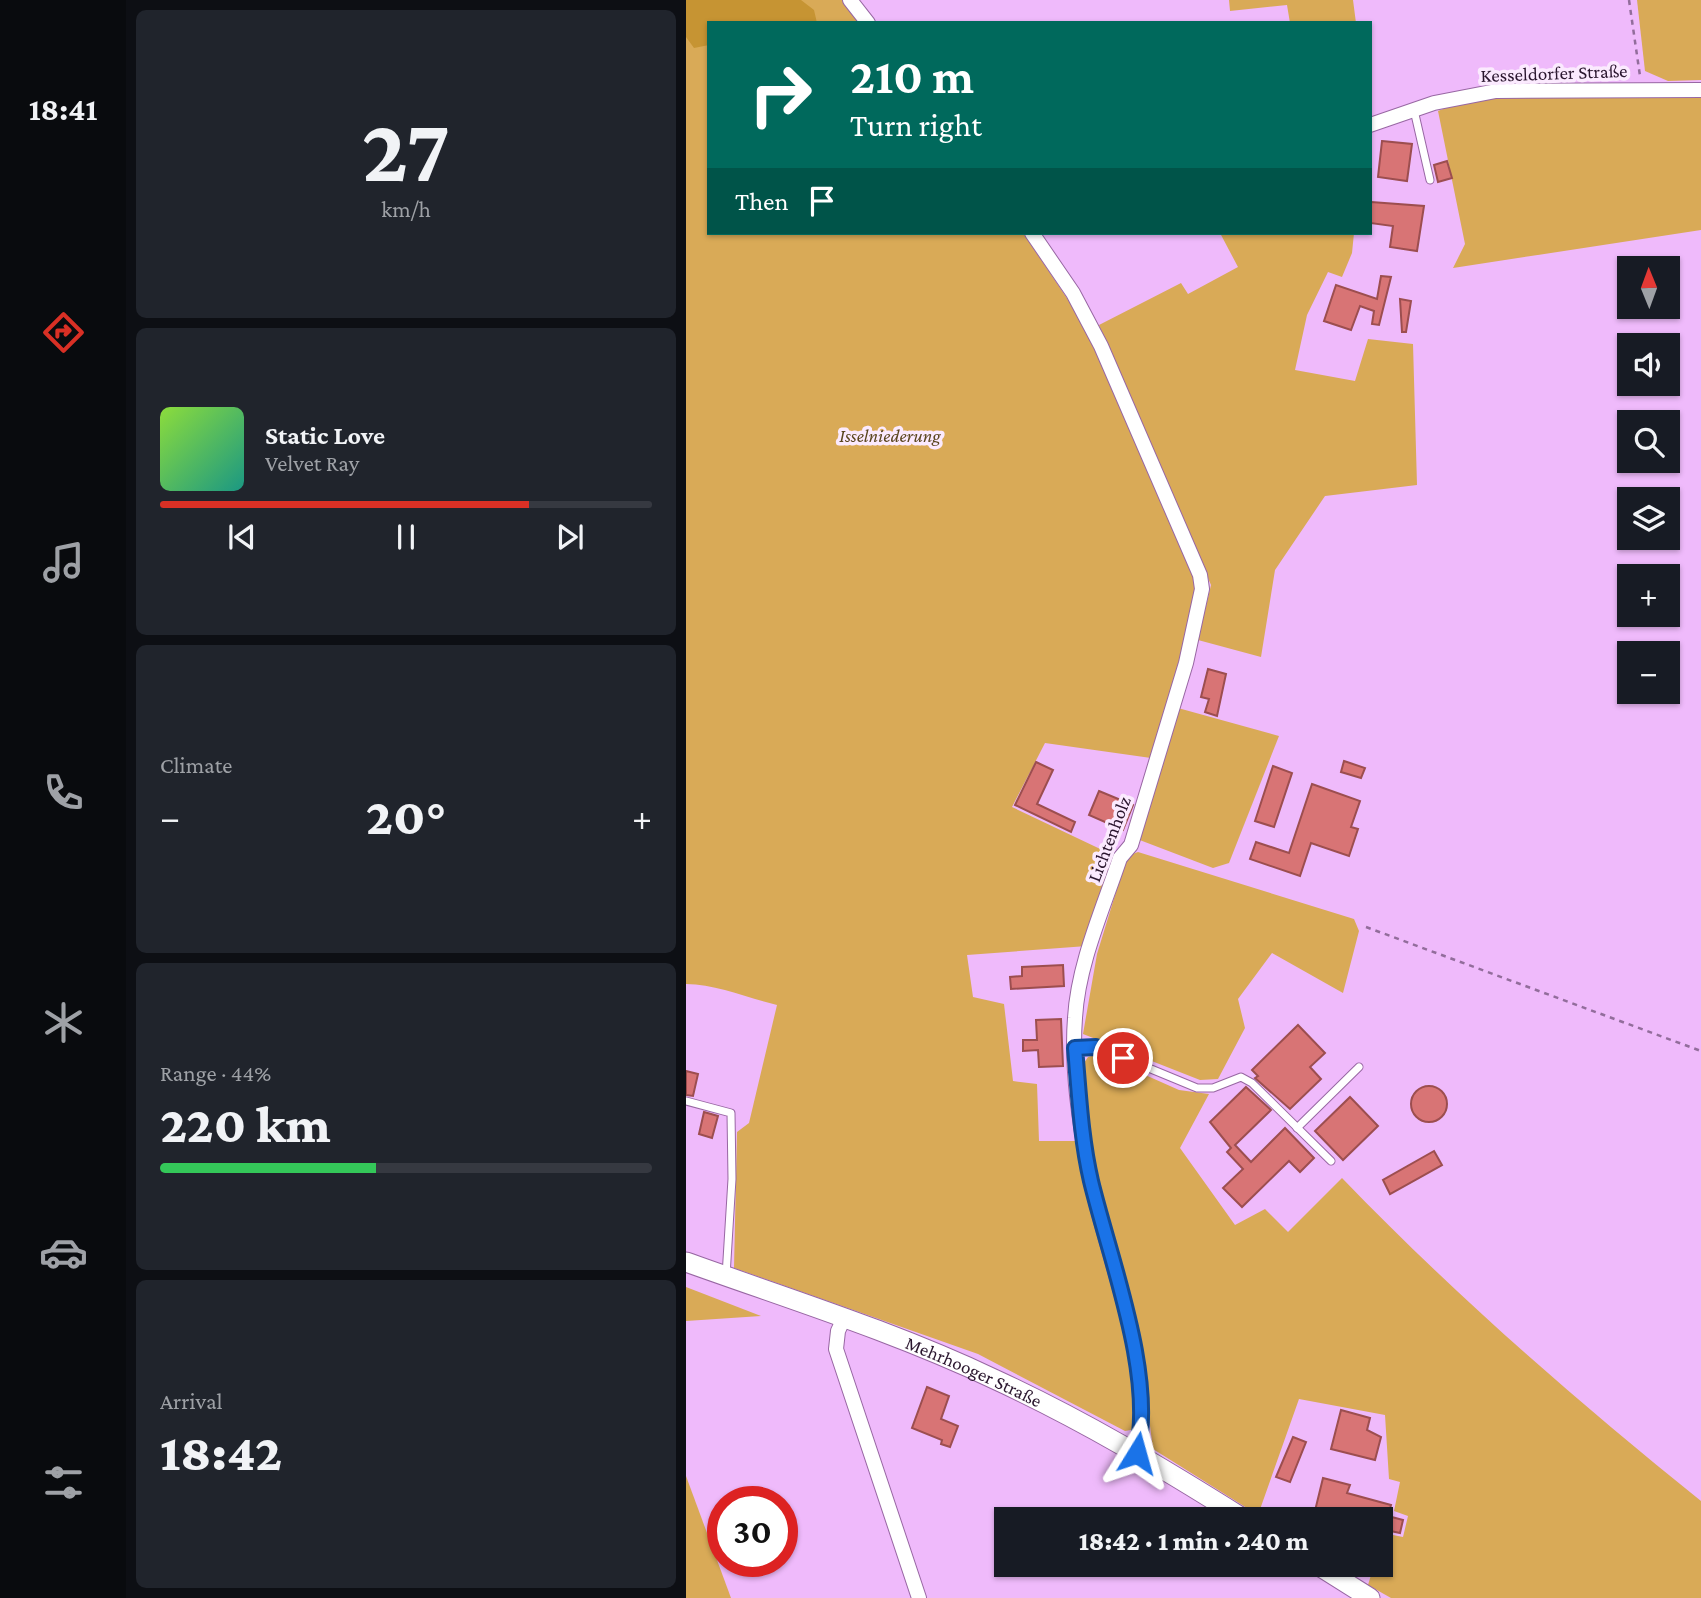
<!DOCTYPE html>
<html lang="en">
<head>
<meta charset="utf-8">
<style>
  body { margin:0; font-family:"Crimson Pro",serif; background:#20242c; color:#f1f3f6; height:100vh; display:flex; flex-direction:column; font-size:26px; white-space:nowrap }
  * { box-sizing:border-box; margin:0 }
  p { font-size:23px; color:#9ea1a6 }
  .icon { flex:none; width:38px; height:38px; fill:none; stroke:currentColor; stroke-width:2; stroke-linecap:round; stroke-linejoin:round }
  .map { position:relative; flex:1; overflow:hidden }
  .drawer { display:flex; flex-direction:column; gap:10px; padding:10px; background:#0d0f14; width:560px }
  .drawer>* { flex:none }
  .hud { position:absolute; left:21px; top:21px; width:665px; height:214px; border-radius:0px; box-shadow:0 2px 5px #0004; background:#00695c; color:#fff; overflow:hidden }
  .needle { width:46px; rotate:359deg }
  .tools { position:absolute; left:931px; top:256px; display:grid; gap:14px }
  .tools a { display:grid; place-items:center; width:63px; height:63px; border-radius:0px; background:#171b24; box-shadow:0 2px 5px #0004; font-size:35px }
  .speed { position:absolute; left:21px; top:1486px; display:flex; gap:14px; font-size:35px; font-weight:700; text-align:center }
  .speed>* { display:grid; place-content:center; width:91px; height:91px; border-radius:50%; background:#171b24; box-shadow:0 2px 5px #0004; line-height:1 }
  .speed .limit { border:10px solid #d22; background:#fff; color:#111 }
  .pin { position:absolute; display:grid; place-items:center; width:60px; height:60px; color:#fff; margin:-30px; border:4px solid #fff; border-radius:50%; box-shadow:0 2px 7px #0007 }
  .me { position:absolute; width:77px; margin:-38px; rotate:8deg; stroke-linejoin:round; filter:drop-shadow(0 0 5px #0008) }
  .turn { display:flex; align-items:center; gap:24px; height:147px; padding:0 28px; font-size:32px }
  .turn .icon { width:91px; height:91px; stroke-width:2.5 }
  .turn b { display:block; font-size:49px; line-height:60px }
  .then { display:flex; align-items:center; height:66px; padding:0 28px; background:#0003; gap:14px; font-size:26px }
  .big { font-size:52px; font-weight:800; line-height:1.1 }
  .drawer .card { flex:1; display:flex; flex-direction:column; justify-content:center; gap:10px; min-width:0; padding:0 24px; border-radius:10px; background:#20242c }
  .drawer .dial { align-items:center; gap:0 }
  .dial b { font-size:91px; line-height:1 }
  .song { display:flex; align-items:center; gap:21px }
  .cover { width:84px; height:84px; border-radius:10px; background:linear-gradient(135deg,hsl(90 70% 55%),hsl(170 70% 35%)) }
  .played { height:7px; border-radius:4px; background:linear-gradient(90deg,#d93025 75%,#363941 75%) }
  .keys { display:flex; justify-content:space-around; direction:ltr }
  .heat { display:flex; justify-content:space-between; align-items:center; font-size:38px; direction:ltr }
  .charge { height:10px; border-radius:5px; background:linear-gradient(90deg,#34c759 44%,#363941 0) }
  .trip { position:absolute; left:308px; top:1507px; width:399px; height:70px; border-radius:0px; background:#171b24; box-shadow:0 2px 5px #0004; font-weight:800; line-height:70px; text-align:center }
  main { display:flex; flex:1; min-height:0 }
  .menu { display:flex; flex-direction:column; width:126px; justify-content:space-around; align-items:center; background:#090b0e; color:#9ea1a6 }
  .menu .icon { width:49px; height:49px }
  .menu .current { color:#d93025 }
  .menu b { font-size:32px; color:#f1f3f6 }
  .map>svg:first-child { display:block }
  .green { fill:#d9aa57 }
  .forest { fill:#c69433 }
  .building { fill:#d87475; stroke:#9c4e4f; stroke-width:2 }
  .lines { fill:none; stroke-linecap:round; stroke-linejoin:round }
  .service-casing { stroke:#9867a3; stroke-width:9 }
  .minor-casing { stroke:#9867a3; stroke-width:16 }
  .secondary-casing { stroke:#9867a3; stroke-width:21 }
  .path { stroke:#926d9b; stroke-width:2.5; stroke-dasharray:5 5; stroke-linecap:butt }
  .service { stroke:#fff; stroke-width:7 }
  .minor { stroke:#fff; stroke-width:14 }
  .secondary { stroke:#fff; stroke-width:19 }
  .route-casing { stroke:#114b97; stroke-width:18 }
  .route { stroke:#1a73e8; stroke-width:12 }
  .labels { text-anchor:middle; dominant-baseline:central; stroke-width:7; stroke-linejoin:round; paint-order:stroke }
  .street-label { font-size:19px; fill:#2a162e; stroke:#fbeafe }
  .park-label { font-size:19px; font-style:italic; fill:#59441d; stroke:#fbeafe }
</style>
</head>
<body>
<main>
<nav class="menu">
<b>18:41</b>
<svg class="icon current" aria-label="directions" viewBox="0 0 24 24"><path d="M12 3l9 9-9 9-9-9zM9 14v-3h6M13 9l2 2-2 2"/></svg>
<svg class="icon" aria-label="music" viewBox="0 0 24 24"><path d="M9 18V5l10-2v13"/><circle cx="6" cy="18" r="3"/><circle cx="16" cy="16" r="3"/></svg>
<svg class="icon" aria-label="phone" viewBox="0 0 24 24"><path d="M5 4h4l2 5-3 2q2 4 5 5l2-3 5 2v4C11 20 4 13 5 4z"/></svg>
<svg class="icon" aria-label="climate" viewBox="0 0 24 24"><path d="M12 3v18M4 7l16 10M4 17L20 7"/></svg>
<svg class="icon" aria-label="car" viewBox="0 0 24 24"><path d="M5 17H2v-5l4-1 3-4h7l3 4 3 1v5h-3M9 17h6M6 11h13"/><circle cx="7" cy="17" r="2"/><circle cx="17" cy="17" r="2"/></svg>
<svg class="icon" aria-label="filters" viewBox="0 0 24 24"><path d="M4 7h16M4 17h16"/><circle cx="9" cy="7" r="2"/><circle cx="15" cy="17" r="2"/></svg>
</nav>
<section class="drawer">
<div class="card dial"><b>27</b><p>km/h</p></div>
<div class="card">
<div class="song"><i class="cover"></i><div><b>Static Love</b><p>Velvet Ray</p></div></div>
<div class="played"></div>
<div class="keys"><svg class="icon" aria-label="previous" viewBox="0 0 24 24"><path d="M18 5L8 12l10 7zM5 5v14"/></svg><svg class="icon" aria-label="pause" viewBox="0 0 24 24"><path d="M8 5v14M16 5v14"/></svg><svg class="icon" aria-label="next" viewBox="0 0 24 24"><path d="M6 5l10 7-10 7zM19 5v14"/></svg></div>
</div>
<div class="card"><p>Climate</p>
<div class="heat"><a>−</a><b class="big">20°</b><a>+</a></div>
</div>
<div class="card"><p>Range · 44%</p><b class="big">220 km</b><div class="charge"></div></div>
<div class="card"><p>Arrival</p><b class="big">18:42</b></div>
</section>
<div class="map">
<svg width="1015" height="1598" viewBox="0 0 1015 1598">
  <rect width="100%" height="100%" fill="#efbafb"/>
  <g class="green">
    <path d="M0,0H156L173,23H23V233H337L393,316L437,409L511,584L491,682L465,758L359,743L326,807L429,856L401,946L281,955L287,997L318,1004L327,1081L351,1084L353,1141H392C402,1184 463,1403 445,1430L439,1431L292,1354L48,1268L51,1132L63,1123L91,1005C61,998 30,984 0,984Z"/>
    <polygon points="543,0 667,0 670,23 604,23 601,5 544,11"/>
    <polygon points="951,0 1015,0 1015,80 982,81 959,71"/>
    <polygon points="1015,95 1015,230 767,268 779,244 752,111 777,101 809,96"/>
    <polygon points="534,233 668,233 666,253 656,277 642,272 621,315 609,370 669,381 682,339 727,344 731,485 639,496 589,570 575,657 512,640 525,585 413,325 495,283 502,294 552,267"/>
    <polygon points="492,708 593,736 543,863 527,868 451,839"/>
    <polygon points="452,852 668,919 673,931 657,993 586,953 552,999 559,1028 532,1079 514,1080 397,1034 411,954 441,856"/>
    <path d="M412,1054L493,1090L523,1094L494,1148L549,1225L579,1209L602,1232L656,1178C768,1294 889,1400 1015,1501V1598H705L682,1585L688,1565L695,1564L697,1533L717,1537L722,1516L708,1511L714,1482L703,1479L699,1415L613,1399L572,1515L467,1449L460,1395L409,1181L396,1066L402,1057Z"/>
    <polygon points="0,1287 75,1316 0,1321"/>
    <polygon points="0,1476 45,1598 0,1598"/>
  </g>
  <polygon class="forest" points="0,0 115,0 128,10 131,23 23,23 23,45 8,48 0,37"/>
  <g class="building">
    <polygon points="696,141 726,144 721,181 692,177"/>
    <polygon points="761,161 766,178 752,182 748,165"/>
    <polygon points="685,202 738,206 731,251 704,247 707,226 684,223"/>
    <polygon points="695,276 705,277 693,325 686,324 688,311 674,306 665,330 638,321 650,285 691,299"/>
    <polygon points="714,299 725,301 720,332 716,332"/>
    <polygon points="522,669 540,674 531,716 519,712 523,699 515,697"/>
    <polygon points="658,761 679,768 675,778 655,772"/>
    <polygon points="350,762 367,770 351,804 389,822 385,832 329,805"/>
    <polygon points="587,766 606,773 588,827 569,821"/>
    <polygon points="626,784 674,801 665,827 672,829 663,856 625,843 614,876 564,859 570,842 603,853"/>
    <polygon points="413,791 447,805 437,830 403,815"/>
    <polygon points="377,965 378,986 325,989 324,977 336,976 336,967"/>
    <polygon points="375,1019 377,1066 353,1067 352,1050 337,1051 337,1040 351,1040 350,1020"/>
    <polygon points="612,1025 639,1053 624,1067 635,1079 604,1109 569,1078 572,1076 566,1070"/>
    <polygon points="0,1071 12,1074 7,1096 0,1095"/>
    <circle cx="743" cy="1104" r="18"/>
    <polygon points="560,1087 585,1110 549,1145 565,1162 599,1128 628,1158 614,1172 603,1161 556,1207 537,1188 557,1169 541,1152 545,1148 524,1122"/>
    <polygon points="664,1097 692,1126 657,1160 629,1131"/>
    <polygon points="18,1112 32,1116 26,1138 13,1134"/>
    <polygon points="748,1151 756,1165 704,1194 697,1180"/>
    <polygon points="241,1387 263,1396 255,1419 272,1426 264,1447 255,1444 256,1440 226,1428"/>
    <polygon points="655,1410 684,1418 681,1430 695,1437 689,1460 645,1449"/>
    <polygon points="607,1437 620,1442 604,1482 590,1477"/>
    <polygon points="637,1478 664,1485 661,1493 705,1505 702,1516 717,1520 714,1533 695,1529 695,1519 627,1519"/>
  </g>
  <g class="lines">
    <g class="service-casing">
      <g id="service">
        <polyline points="728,110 744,180"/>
        <polyline points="389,1048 419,1050 511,1088 527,1088 555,1077 566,1083 645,1161"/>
        <polyline points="0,1101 45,1113 46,1179 40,1276"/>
        <polyline points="611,1128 673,1067"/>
      </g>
    </g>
    <g class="minor-casing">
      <g id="minor">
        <polyline points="164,0 182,23"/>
        <polyline points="684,125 748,103 810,91 1015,90"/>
        <path d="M346,233L387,293L415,346L514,575L516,589L500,663L445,845L434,858C417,909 392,964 389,1018C385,1069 394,1126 404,1177C421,1260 470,1370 451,1453"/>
        <polyline points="158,1318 152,1331 150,1349 233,1598"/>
      </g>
    </g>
    <g class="secondary-casing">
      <g id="secondary">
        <path id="s1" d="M0,1262C103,1299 209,1332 308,1379C395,1419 477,1468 558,1519"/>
        <polyline points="630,1564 684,1598"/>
      </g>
    </g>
    <g class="path">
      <polyline points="943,0 954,76"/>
      <polyline points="680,927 1015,1051"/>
      <polyline points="606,1564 615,1570"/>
    </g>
    <use href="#service" class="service"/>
    <use href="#minor" class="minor"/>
    <use href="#secondary" class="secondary"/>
  </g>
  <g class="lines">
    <g class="route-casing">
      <path id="route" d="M437,1058L410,1047L389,1048C393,1093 395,1138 405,1181C424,1260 469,1374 451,1453"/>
    </g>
    <use href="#route" class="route"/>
  </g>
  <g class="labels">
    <g class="street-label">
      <text transform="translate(868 73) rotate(-2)">Kesseldorfer Straße</text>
      <text transform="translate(423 839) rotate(-69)">Lichtenholz</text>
      <text stroke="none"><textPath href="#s1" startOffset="308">Mehrhooger Straße</textPath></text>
    </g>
    <g class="park-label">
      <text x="204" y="435">Isselniederung</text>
    </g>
  </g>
</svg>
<div class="tools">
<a><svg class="needle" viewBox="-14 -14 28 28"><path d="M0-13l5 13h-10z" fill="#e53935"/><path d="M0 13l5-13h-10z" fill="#9ea1a6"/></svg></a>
<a><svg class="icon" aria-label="sound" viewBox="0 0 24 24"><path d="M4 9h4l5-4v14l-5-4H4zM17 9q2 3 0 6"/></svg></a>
<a><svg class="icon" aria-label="search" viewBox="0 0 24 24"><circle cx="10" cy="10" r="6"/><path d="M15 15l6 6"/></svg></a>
<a><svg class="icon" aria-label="layers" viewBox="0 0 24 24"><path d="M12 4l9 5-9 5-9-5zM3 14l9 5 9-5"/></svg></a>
<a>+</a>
<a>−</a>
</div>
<div class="speed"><div class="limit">30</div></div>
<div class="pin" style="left:437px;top:1058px;background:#d93025"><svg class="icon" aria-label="arrive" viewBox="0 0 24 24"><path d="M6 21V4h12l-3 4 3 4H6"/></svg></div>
<svg class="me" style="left:451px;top:1453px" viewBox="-20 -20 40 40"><path d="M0-17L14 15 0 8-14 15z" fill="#1a73e8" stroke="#fff" stroke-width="4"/></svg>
<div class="trip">18:42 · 1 min · 240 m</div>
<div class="hud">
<div class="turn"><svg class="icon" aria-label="right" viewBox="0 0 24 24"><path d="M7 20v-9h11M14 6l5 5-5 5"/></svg><div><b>210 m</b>Turn right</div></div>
<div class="then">Then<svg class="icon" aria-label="arrive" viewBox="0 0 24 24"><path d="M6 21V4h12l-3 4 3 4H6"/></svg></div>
</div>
</div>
</main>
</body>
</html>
